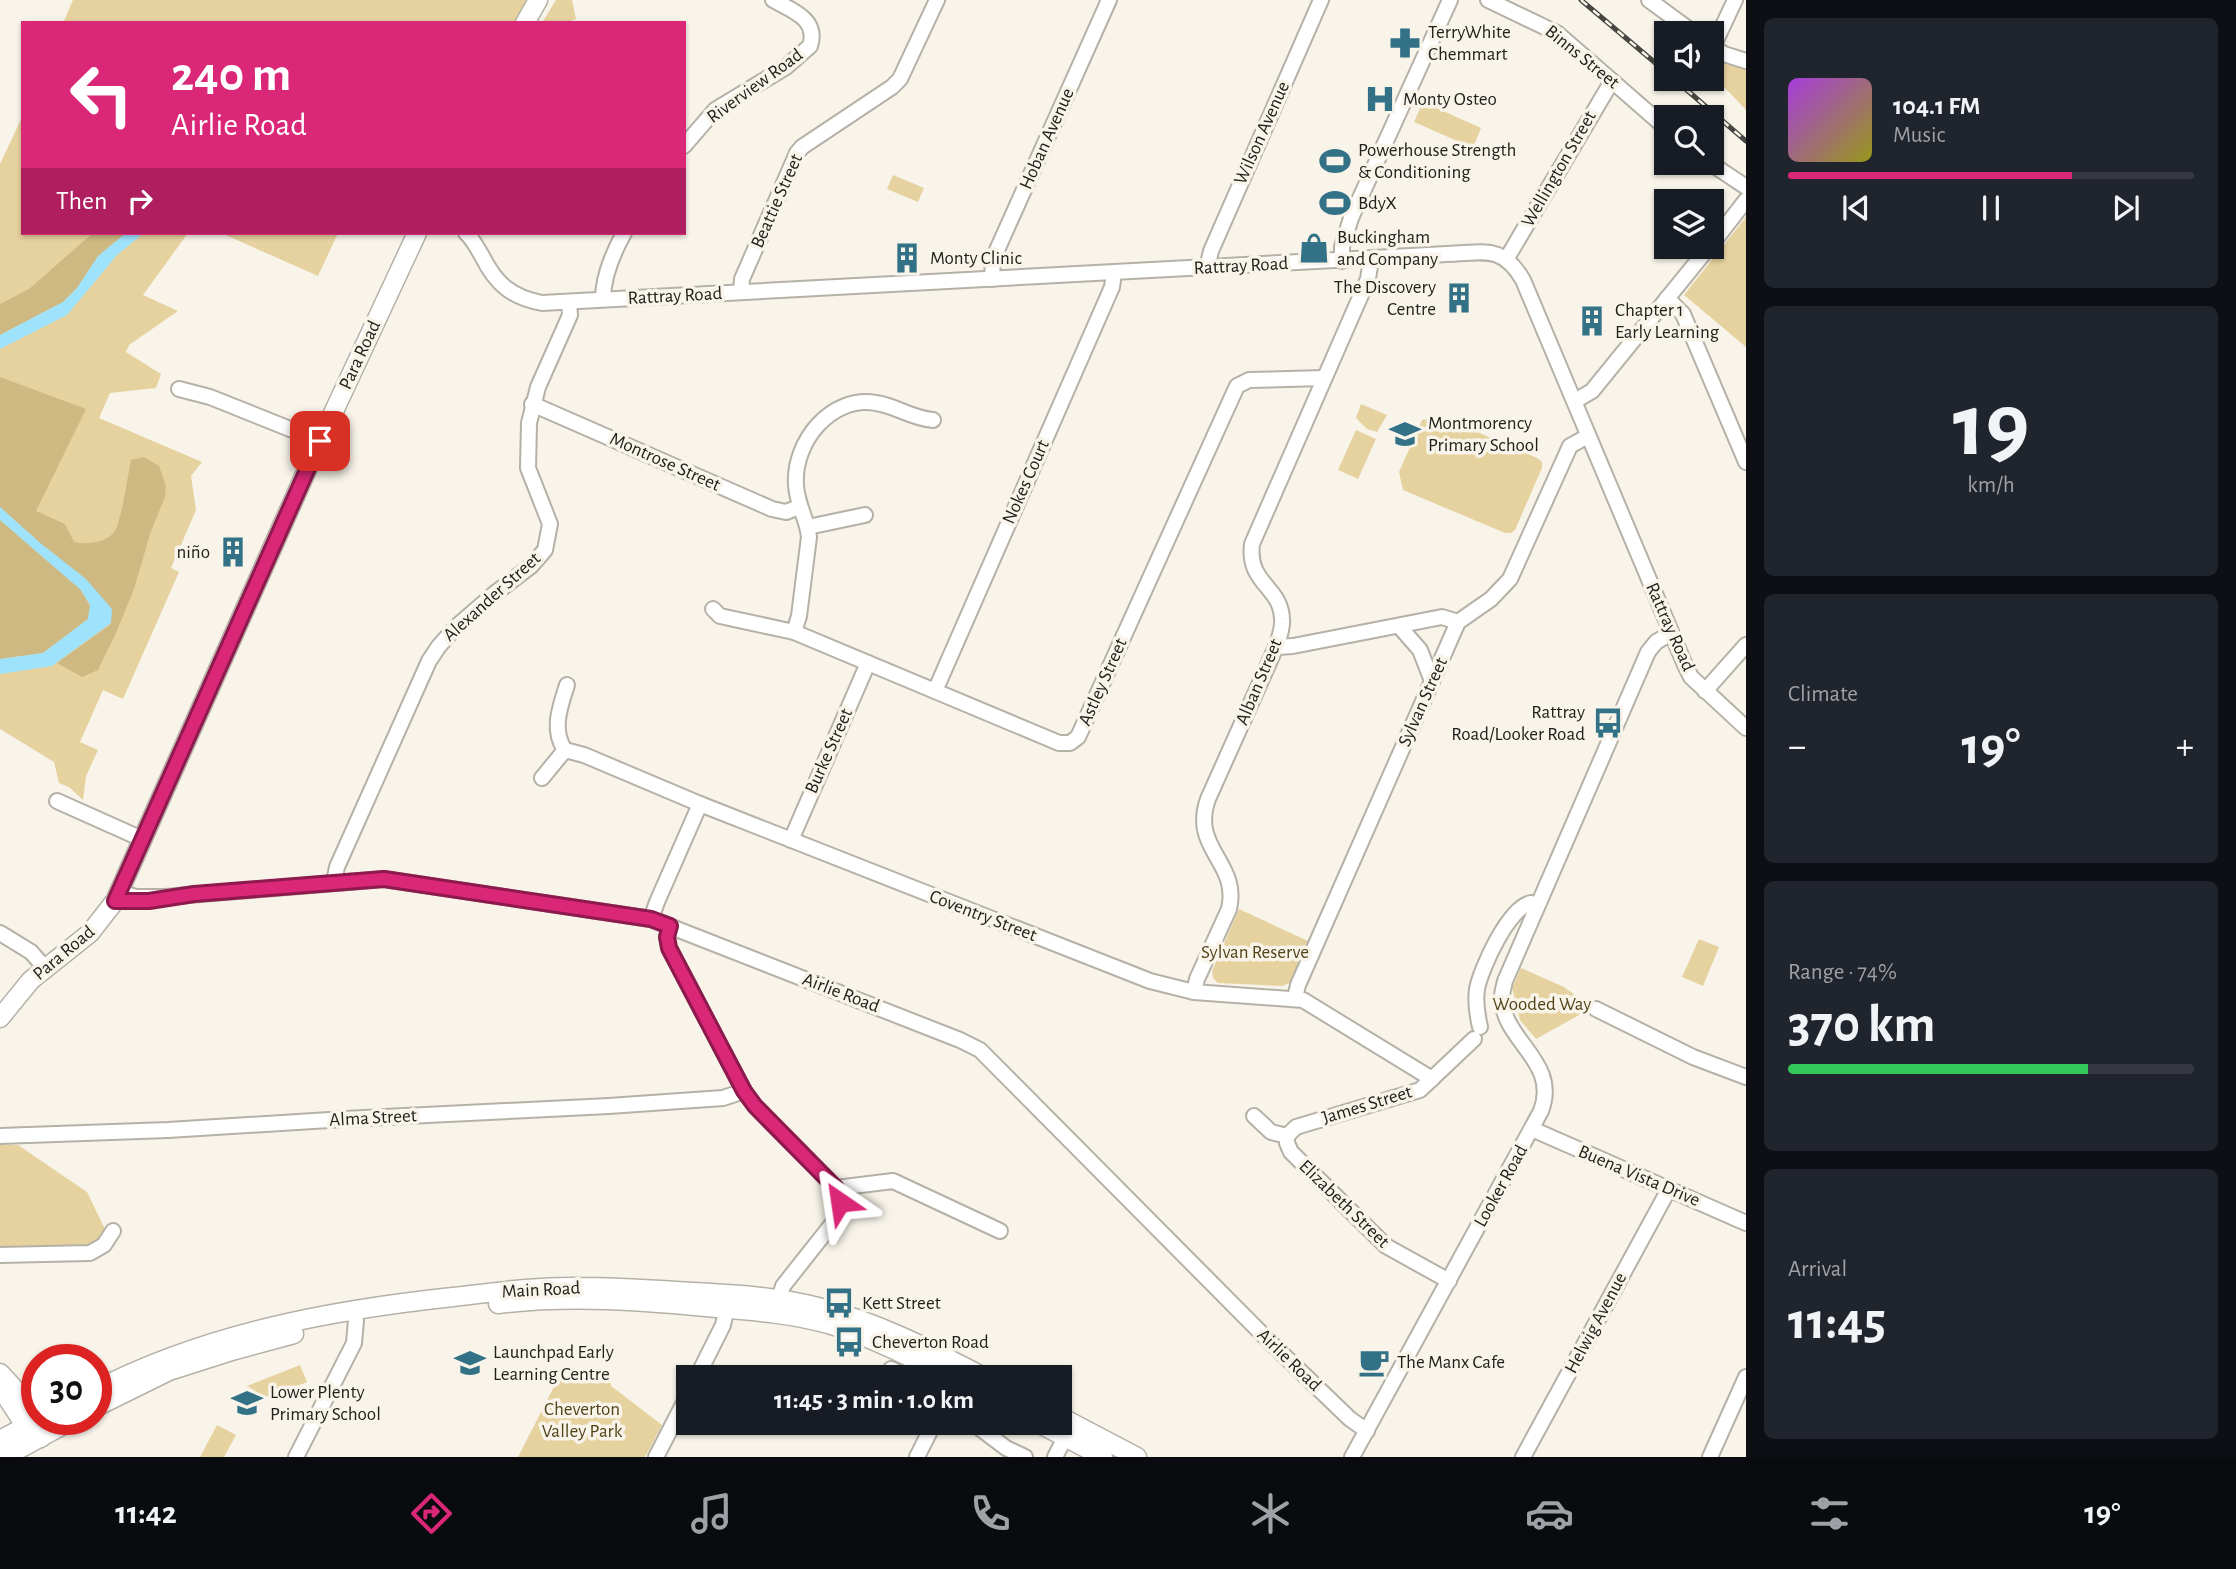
<!DOCTYPE html>
<html lang="en">
<head>
<meta charset="utf-8">
<style>
  body { margin:0; font-family:"Alegreya Sans",sans-serif; background:#20242c; color:#f1f3f6; height:100vh; display:flex; flex-direction:column; font-size:26px; white-space:nowrap }
  * { box-sizing:border-box; margin:0 }
  p { font-size:23px; color:#9ea1a6 }
  .icon { flex:none; width:38px; height:38px; fill:none; stroke:currentColor; stroke-width:2; stroke-linecap:round; stroke-linejoin:round }
  .map { position:relative; flex:1; overflow:hidden }
  .panel { display:flex; flex-direction:column; gap:18px; padding:18px; background:#0d0f14; width:490px }
  .panel>* { flex:none }
  .top-card { position:absolute; left:21px; top:21px; width:665px; height:214px; border-radius:0px; box-shadow:0 2px 5px #0004; background:#db2777; color:#fff; overflow:hidden }
  .controls { position:absolute; left:1654px; top:21px; display:grid; gap:14px }
  .controls a { display:grid; place-items:center; width:70px; height:70px; border-radius:0px; background:#171b24; box-shadow:0 2px 5px #0004; font-size:35px }
  .speed { position:absolute; left:21px; top:1344px; display:flex; gap:14px; font-size:35px; font-weight:700; text-align:center }
  .speed>* { display:grid; place-content:center; width:91px; height:91px; border-radius:50%; background:#171b24; box-shadow:0 2px 5px #0004; line-height:1 }
  .speed .limit { border:10px solid #d22; background:#fff; color:#111 }
  .pin { position:absolute; display:grid; place-items:center; width:60px; height:60px; color:#fff; margin:-30px; border-radius:14px; box-shadow:0 4px 10px #0006 }
  .me { position:absolute; width:77px; margin:-38px; rotate:328deg; stroke-linejoin:round; filter:drop-shadow(0 0 5px #0008) }
  .turn { display:flex; align-items:center; gap:24px; height:147px; padding:0 35px; font-size:32px }
  .turn .icon { width:91px; height:91px; stroke-width:2.5 }
  .turn b { display:block; font-size:49px; line-height:60px }
  .then { display:flex; align-items:center; height:66px; padding:0 35px; background:#0003; gap:14px; font-size:26px }
  .big { font-size:52px; font-weight:600; line-height:1.1 }
  .panel .tile { flex:1; display:flex; flex-direction:column; justify-content:center; gap:10px; min-width:0; padding:0 24px; border-radius:10px; background:#20242c }
  .panel .dial { align-items:center; gap:0 }
  .dial b { font-size:91px; line-height:1 }
  .song { display:flex; align-items:center; gap:21px }
  .cover { width:84px; height:84px; border-radius:10px; background:linear-gradient(135deg,hsl(280 70% 55%),hsl(60 70% 35%)) }
  .played { height:7px; border-radius:4px; background:linear-gradient(90deg,#db2777 70%,#363941 70%) }
  .keys { display:flex; justify-content:space-around; direction:ltr }
  .heat { display:flex; justify-content:space-between; align-items:center; font-size:38px; direction:ltr }
  .charge { height:10px; border-radius:5px; background:linear-gradient(90deg,#34c759 74%,#363941 0) }
  .trip { position:absolute; left:676px; top:1365px; width:396px; height:70px; border-radius:0px; background:#171b24; box-shadow:0 2px 5px #0004; font-weight:600; line-height:70px; text-align:center }
  .tabs { display:flex; height:112px; justify-content:space-around; align-items:center; background:#090b0e; color:#9ea1a6 }
  .tabs .icon { width:49px; height:49px }
  .tabs .selected { color:#db2777 }
  .tabs b { font-size:32px; color:#f1f3f6 }
  main { display:flex; flex:1; min-height:0 }
  .map>svg:first-child { display:block }
  .green { fill:#e6d29f }
  .forest { fill:#ceb982 }
  .water { fill:#9ee2fb }
  .lines { fill:none; stroke-linecap:round; stroke-linejoin:round }
  .minor-casing { stroke:#b5b1a7; stroke-width:18 }
  .major-casing { stroke:#b5b1a7; stroke-width:21 }
  .minor { stroke:#fff; stroke-width:14 }
  .major { stroke:#fff; stroke-width:18 }
  .rail-casing { stroke:#484642; stroke-width:5 }
  .rail { stroke:#f8f4ea; stroke-width:2.5; stroke-dasharray:8; stroke-linecap:butt }
  .route-casing { stroke:#8e194d; stroke-width:18 }
  .route { stroke:#db2777; stroke-width:12 }
  .labels { text-anchor:middle; dominant-baseline:central; stroke-width:7; stroke-linejoin:round; paint-order:stroke }
  .poi-label { font-size:19px; fill:#23211e; stroke:#f8f4ea; text-anchor:start }
  .street-label { font-size:19px; fill:#23211e; stroke:#f8f4ea }
  .park-label { font-size:19px; fill:#524318; stroke:#f8f4ea }
</style>
</head>
<body>
<main>
<div class="map">
<svg width="1746" height="1457" viewBox="0 0 1746 1457">
  <rect width="100%" height="100%" fill="#f8f4ea"/>
  <g class="green">
    <polygon points="73,0 530,0 517,23 63,23"/>
    <polygon points="556,0 572,0 576,19 566,23 542,23"/>
    <polygon points="1725,61 1746,66 1746,110 1713,75"/>
    <polygon points="1423,102 1481,128 1473,148 1414,122"/>
    <polygon points="23,115 23,233 188,233 143,295 178,311 129,345 126,352 161,374 156,388 110,393 99,418 202,462 191,476 196,510 171,568 179,572 123,699 103,690 80,742 98,750 86,776 83,800 69,787 59,783 54,762 0,729 0,164"/>
    <polygon points="893,175 924,188 918,202 887,189"/>
    <polygon points="1746,217 1746,347 1684,295"/>
    <polygon points="221,233 338,233 318,276"/>
    <polygon points="1361,404 1387,415 1377,432 1367,429 1356,418"/>
    <polygon points="1441,416 1537,458 1542,462 1542,468 1515,530 1511,533 1505,533 1403,490 1399,472 1422,420"/>
    <polygon points="1356,430 1376,439 1358,479 1338,470"/>
    <polygon points="1239,909 1308,941 1290,983 1282,986 1218,983 1213,978 1212,971"/>
    <polygon points="1699,939 1719,947 1703,986 1682,977"/>
    <polygon points="1521,968 1564,987 1583,1001 1579,1015 1536,1039 1520,1020 1512,988"/>
    <polygon points="0,1145 18,1145 87,1192 105,1229 99,1243 89,1246 0,1249"/>
    <polygon points="300,1365 307,1382 256,1403 253,1401 257,1392 247,1386"/>
    <polygon points="557,1381 611,1383 611,1386 662,1425 645,1457 518,1457"/>
    <polygon points="217,1425 236,1435 224,1457 200,1457"/>
  </g>
  <g class="forest">
    <polygon points="93,233 126,233 98,256 77,288 63,302 0,335 0,304 29,289"/>
    <path d="M0,377L86,409L36,511L65,524L74,542C86,545 107,543 115,531C121,521 128,475 131,460L144,457L159,466L166,486L165,497L151,531L134,589L116,633L98,670L82,677L57,663L111,624L39,542L0,507Z"/>
    <polygon points="0,520 81,590 90,606 88,619 43,653 0,659"/>
  </g>
  <g class="water">
    <polygon points="126,233 144,233 117,255 67,315 0,349 0,335 63,302 77,288 98,256"/>
    <polygon points="0,507 39,542 86,579 112,609 111,623 52,666 0,674 0,659 43,653 88,619 90,605 81,590 0,520"/>
  </g>
  <g class="lines">
    <g class="minor-casing">
      <g id="minor">
        <polyline points="1488,0 1557,33 1666,128"/>
        <polyline points="1649,0 1694,33"/>
        <polyline points="1712,46 1724,54 1746,61"/>
        <polyline points="1713,47 1735,0"/>
        <path d="M684,146L715,110L786,67L810,46C819,19 791,10 773,0"/>
        <polyline points="1710,163 1746,187"/>
        <path d="M466,233C473,239 477,248 482,256C496,284 511,297 542,303L1447,254C1484,253 1502,244 1523,280L1685,665L1691,677L1746,728"/>
        <polyline points="1712,244 1746,200"/>
        <polyline points="1507,258 1612,81"/>
        <polyline points="1342,261 1342,247 1351,218 1450,0"/>
        <polyline points="1207,268 1211,251 1321,0"/>
        <polyline points="992,279 993,259 1109,0"/>
        <polyline points="741,292 742,279 797,153 802,147 892,87 900,79 937,0"/>
        <polyline points="1667,298 1683,314 1746,462"/>
        <path d="M603,299C603,276 613,253 624,233"/>
        <polyline points="179,389 210,397 320,441"/>
        <polyline points="1575,401 1592,391 1709,247"/>
        <polyline points="532,404 772,509 786,512 799,507"/>
        <polyline points="808,527 865,515"/>
        <polyline points="713,609 720,616 794,632 1059,743 1070,743 1078,737 1237,386 1249,380 1323,378"/>
        <polyline points="1399,626 1420,650 1432,681"/>
        <path d="M794,632L799,616L809,537C807,518 797,505 796,485C793,442 831,395 876,403C897,406 910,418 933,420"/>
        <polyline points="1276,647 1293,646 1442,617 1458,622"/>
        <polyline points="935,691 1112,287 1114,273"/>
        <polyline points="1705,691 1746,645"/>
        <path d="M565,750C551,730 560,707 567,685"/>
        <polyline points="542,778 565,750 584,755 700,804 1150,981 1194,992 1303,1000 1432,1079"/>
        <polyline points="57,801 142,839"/>
        <polyline points="791,840 868,663"/>
        <polyline points="334,882 337,867 429,661 439,646 457,626 494,594 531,566 545,550 550,524 528,468 529,423 538,387 570,315 569,302"/>
        <polyline points="119,892 136,897 165,897 384,879 651,919 960,1040 980,1050 1271,1343 1350,1419 1367,1431"/>
        <polyline points="651,919 657,902 700,804"/>
        <path d="M670,926L667,937L669,948L744,1091L755,1106L836,1188C841,1199 840,1208 836,1219L783,1286L776,1309"/>
        <polyline points="0,933 31,952 45,968"/>
        <path d="M1194,992L1197,979L1229,909C1240,862 1190,849 1208,799L1276,647C1279,638 1283,629 1282,619C1281,586 1247,584 1252,544L1368,279L1371,259"/>
        <polyline points="1295,998 1298,985 1458,622 1491,599 1510,579 1570,446 1588,436"/>
        <polyline points="1596,1009 1693,1057 1746,1077"/>
        <path d="M1480,1027C1477,1014 1475,1003 1477,989C1481,968 1509,907 1531,903L1537,906"/>
        <polyline points="1254,1116 1271,1132 1287,1136"/>
        <polyline points="1532,1129 1746,1223"/>
        <polyline points="0,1136 168,1130 345,1119 609,1106 723,1098 744,1091"/>
        <polyline points="1287,1136 1287,1143 1291,1152 1386,1246 1449,1281"/>
        <polyline points="1287,1136 1296,1127 1420,1090 1474,1039"/>
        <polyline points="836,1188 893,1181 1000,1231"/>
        <polyline points="0,1255 90,1253 104,1245 113,1231"/>
        <polyline points="891,1369 906,1377"/>
        <polyline points="697,1377 723,1325 729,1298"/>
        <polyline points="973,1423 1006,1448 1025,1457"/>
        <polyline points="296,1457 354,1343 356,1320"/>
        <polyline points="656,1457 688,1395"/>
        <polyline points="917,1457 934,1423"/>
        <polyline points="1055,1457 1070,1428"/>
        <path d="M1352,1457L1541,1111C1560,1061 1502,1041 1502,997C1502,992 1504,986 1505,981L1648,652L1656,642L1671,633"/>
        <polyline points="1523,1457 1669,1189"/>
        <polyline points="1710,1457 1746,1377"/>
      </g>
    </g>
    <g class="major-casing">
      <g id="major">
        <polyline points="525,23 538,0"/>
        <polyline points="0,1018 31,980 90,933 115,901 314,454 417,233"/>
        <path d="M498,1304C571,1295 644,1301 717,1308C754,1311 792,1314 828,1324C871,1337 910,1357 950,1377"/>
        <path d="M0,1373C19,1393 34,1411 41,1438"/>
        <polyline points="2,1390 26,1427 38,1436"/>
        <path d="M96,1390C207,1333 331,1310 453,1297C496,1292 538,1286 580,1287C612,1287 644,1289 676,1291C723,1294 772,1295 818,1307C877,1322 930,1349 984,1377"/>
        <polyline points="96,1407 169,1371 235,1350 294,1334"/>
        <polyline points="1059,1416 1137,1457"/>
        <polyline points="1038,1423 1103,1457"/>
        <polyline points="0,1440 34,1422"/>
        <polyline points="0,1456 21,1448 74,1419"/>
      </g>
    </g>
    <use href="#minor" class="minor"/>
    <use href="#major" class="major"/>
    <g class="rail-casing">
      <g id="rail">
        <polyline points="1581,0 1666,72"/>
        <polyline points="1674,79 1746,141"/>
      </g>
    </g>
    <use href="#rail" class="rail"/>
  </g>
  <g class="lines">
    <g class="route-casing">
      <polyline id="route" points="320,441 115,901 149,901 194,894 384,879 651,919 670,926 667,937 669,948 744,1091 755,1106 836,1188 840,1202"/>
    </g>
    <use href="#route" class="route"/>
  </g>
  <defs>
    <g id="pharmacy-bare" transform="scale(2.415)"><path d="M-2-6h4v4h4v4h-4v4h-4v-4h-4v-4h4Z" fill="#337187" stroke="#f8f4ea" stroke-width="2.5" paint-order="stroke"/></g>
    <g id="hospital-bare" transform="scale(2.415)"><path d="M-5-5h3v3.5h4V-5h3V5h-3V1.5h-4V5h-3Z" fill="#337187" stroke="#f8f4ea" stroke-width="2.5" paint-order="stroke"/></g>
    <g id="stadium-bare" transform="scale(2.415)"><path d="M0-5a6.5 5 0 1 0 0 10a6.5 5 0 1 0 0-10ZM-3.5-1.8h7v3.6h-7Z" fill="#337187" stroke="#f8f4ea" stroke-width="2.5" paint-order="stroke"/></g>
    <g id="shop-bare" transform="scale(2.415)"><path d="M-5-2.5h2.3a2.7 3.5 0 0 1 5.4 0H5L5.5 6h-11ZM-1.5-2.5h3a1.5 2.3 0 0 0-3 0Z" fill="#337187" stroke="#f8f4ea" stroke-width="2.5" paint-order="stroke"/></g>
    <g id="building-bare" transform="scale(2.415)"><path d="M-4-6H4V6H1V3H-1V6H-4ZM-2.5-4.3h1.7v1.8h-1.7ZM.8-4.3h1.7v1.8H.8ZM-2.5-1h1.7V.8h-1.7ZM.8-1h1.7V.8H.8Z" fill="#337187" stroke="#f8f4ea" stroke-width="2.5" paint-order="stroke"/></g>
    <g id="school-bare" transform="scale(2.415)"><path d="M0-5L7-2L0 1L-7-2ZM-4 1L0 2.5L4 1V4Q0 6-4 4Z" fill="#337187" stroke="#f8f4ea" stroke-width="2.5" paint-order="stroke"/></g>
    <g id="bus-bare" transform="scale(2.415)"><path d="M-5-6H5V4H4V6H2V4H-2V6H-4V4H-5ZM-3.5-4V0h7V-4ZM-3.5 1.2v1.5H-2V1.2ZM2 1.2v1.5H3.5V1.2Z" fill="#337187" stroke="#f8f4ea" stroke-width="2.5" paint-order="stroke"/></g>
    <g id="cafe-bare" transform="scale(2.415)"><path d="M-5.5-4.5H6V0H3Q3 3.5 0 3.5H-2.5Q-5.5 3.5-5.5 0ZM3-3.2v2h1.7v-2ZM-6 4.5H4V6H-6Z" fill="#337187" stroke="#f8f4ea" stroke-width="2.5" paint-order="stroke"/></g>
  </defs>
  <g fill-rule="evenodd">
    <use href="#pharmacy-bare" x="1405" y="43"/>
    <use href="#hospital-bare" x="1380" y="99"/>
    <use href="#stadium-bare" x="1335" y="161"/>
    <use href="#stadium-bare" x="1335" y="203"/>
    <use href="#shop-bare" x="1314" y="248"/>
    <use href="#building-bare" x="907" y="258"/>
    <use href="#building-bare" x="1459" y="298"/>
    <use href="#building-bare" x="1592" y="321"/>
    <use href="#school-bare" x="1405" y="434"/>
    <use href="#building-bare" x="233" y="552"/>
    <use href="#bus-bare" x="1608" y="723"/>
    <use href="#bus-bare" x="839" y="1303"/>
    <use href="#bus-bare" x="849" y="1342"/>
    <use href="#cafe-bare" x="1374" y="1362"/>
    <use href="#school-bare" x="470" y="1363"/>
    <use href="#school-bare" x="247" y="1403"/>
  </g>
  <g class="labels">
    <g class="poi-label">
      <text x="1428" y="32">TerryWhite<tspan x="1428" dy="22">Chemmart</tspan></text>
      <text x="1403" y="99">Monty Osteo</text>
      <text x="1358" y="150">Powerhouse Strength<tspan x="1358" dy="22">&amp; Conditioning</tspan></text>
      <text x="1358" y="203">BdyX</text>
      <text x="1337" y="237">Buckingham<tspan x="1337" dy="22">and Company</tspan></text>
      <text x="930" y="258">Monty Clinic</text>
      <text x="1436" y="287" text-anchor="end">The Discovery<tspan x="1436" dy="22">Centre</tspan></text>
      <text x="1615" y="310">Chapter 1<tspan x="1615" dy="22">Early Learning</tspan></text>
      <text x="1428" y="423">Montmorency<tspan x="1428" dy="22">Primary School</tspan></text>
      <text x="210" y="552" text-anchor="end">niño</text>
      <text x="1585" y="712" text-anchor="end">Rattray<tspan x="1585" dy="22">Road/Looker Road</tspan></text>
      <text x="862" y="1303">Kett Street</text>
      <text x="872" y="1342">Cheverton Road</text>
      <text x="493" y="1352">Launchpad Early<tspan x="493" dy="22">Learning Centre</tspan></text>
      <text x="1397" y="1362">The Manx Cafe</text>
      <text x="270" y="1392">Lower Plenty<tspan x="270" dy="22">Primary School</tspan></text>
    </g>
    <g class="street-label">
      <text transform="translate(1582 57) rotate(39)">Binns Street</text>
      <text transform="translate(755 86) rotate(-36)">Riverview Road</text>
      <text transform="translate(1262 133) rotate(-66)">Wilson Avenue</text>
      <text transform="translate(1047 139) rotate(-66)">Hoban Avenue</text>
      <text transform="translate(1559 169) rotate(-60)">Wellington Street</text>
      <text transform="translate(777 201) rotate(-66)">Beattie Street</text>
      <text transform="translate(1241 266) rotate(-3)">Rattray Road</text>
      <text transform="translate(675 296) rotate(-3)">Rattray Road</text>
      <text transform="translate(360 355) rotate(-65)">Para Road</text>
      <text transform="translate(665 462) rotate(24)">Montrose Street</text>
      <text transform="translate(1026 482) rotate(-66)">Nokes Court</text>
      <text transform="translate(492 597) rotate(-42)">Alexander Street</text>
      <text transform="translate(1670 627) rotate(66)">Rattray Road</text>
      <text transform="translate(1103 682) rotate(-66)">Astley Street</text>
      <text transform="translate(1259 682) rotate(-67)">Alban Street</text>
      <text transform="translate(1423 702) rotate(-66)">Sylvan Street</text>
      <text transform="translate(829 751) rotate(-66)">Burke Street</text>
      <text transform="translate(983 916) rotate(21)">Coventry Street</text>
      <text transform="translate(64 953) rotate(-40)">Para Road</text>
      <text transform="translate(841 993) rotate(21)">Airlie Road</text>
      <text transform="translate(1367 1105) rotate(-17)">James Street</text>
      <text transform="translate(373 1118) rotate(-3)">Alma Street</text>
      <text transform="translate(1639 1176) rotate(23)">Buena Vista Drive</text>
      <text transform="translate(1501 1186) rotate(-61)">Looker Road</text>
      <text transform="translate(1344 1204) rotate(44)">Elizabeth Street</text>
      <text transform="translate(541 1290) rotate(-3)">Main Road</text>
      <text transform="translate(1596 1323) rotate(-62)">Helwig Avenue</text>
      <text transform="translate(1289 1360) rotate(44)">Airlie Road</text>
    </g>
    <g class="park-label">
      <text x="1255" y="952">Sylvan Reserve</text>
      <text x="1542" y="1004">Wooded Way</text>
      <text x="582" y="1409">Cheverton<tspan x="582" dy="22">Valley Park</tspan></text>
    </g>
  </g>
</svg>
<div class="controls">
<a><svg class="icon" aria-label="sound" viewBox="0 0 24 24"><path d="M4 9h4l5-4v14l-5-4H4zM17 9q2 3 0 6"/></svg></a>
<a><svg class="icon" aria-label="search" viewBox="0 0 24 24"><circle cx="10" cy="10" r="6"/><path d="M15 15l6 6"/></svg></a>
<a><svg class="icon" aria-label="layers" viewBox="0 0 24 24"><path d="M12 4l9 5-9 5-9-5zM3 14l9 5 9-5"/></svg></a>
</div>
<div class="speed"><div class="limit">30</div></div>
<div class="pin" style="left:320px;top:441px;background:#d93025"><svg class="icon" aria-label="arrive" viewBox="0 0 24 24"><path d="M6 21V4h12l-3 4 3 4H6"/></svg></div>
<svg class="me" style="left:840px;top:1202px" viewBox="-20 -20 40 40"><path d="M0-17L14 15 0 8-14 15z" fill="#db2777" stroke="#fff" stroke-width="4"/></svg>
<div class="trip">11:45 · 3 min · 1.0 km</div>
<div class="top-card">
<div class="turn"><svg class="icon" aria-label="left" viewBox="0 0 24 24"><path d="M17 20v-9H6M10 6l-5 5 5 5"/></svg><div><b>240 m</b>Airlie Road</div></div>
<div class="then">Then<svg class="icon" aria-label="right" viewBox="0 0 24 24"><path d="M7 20v-9h11M14 6l5 5-5 5"/></svg></div>
</div>
</div>
<section class="panel">
<div class="tile">
<div class="song"><i class="cover"></i><div><b>104.1 FM</b><p>Music</p></div></div>
<div class="played"></div>
<div class="keys"><svg class="icon" aria-label="previous" viewBox="0 0 24 24"><path d="M18 5L8 12l10 7zM5 5v14"/></svg><svg class="icon" aria-label="pause" viewBox="0 0 24 24"><path d="M8 5v14M16 5v14"/></svg><svg class="icon" aria-label="next" viewBox="0 0 24 24"><path d="M6 5l10 7-10 7zM19 5v14"/></svg></div>
</div>
<div class="tile dial"><b>19</b><p>km/h</p></div>
<div class="tile"><p>Climate</p>
<div class="heat"><a>−</a><b class="big">19°</b><a>+</a></div>
</div>
<div class="tile"><p>Range · 74%</p><b class="big">370 km</b><div class="charge"></div></div>
<div class="tile"><p>Arrival</p><b class="big">11:45</b></div>
</section>
</main>
<nav class="tabs">
<b>11:42</b>
<svg class="icon selected" aria-label="directions" viewBox="0 0 24 24"><path d="M12 3l9 9-9 9-9-9zM9 14v-3h6M13 9l2 2-2 2"/></svg>
<svg class="icon" aria-label="music" viewBox="0 0 24 24"><path d="M9 18V5l10-2v13"/><circle cx="6" cy="18" r="3"/><circle cx="16" cy="16" r="3"/></svg>
<svg class="icon" aria-label="phone" viewBox="0 0 24 24"><path d="M5 4h4l2 5-3 2q2 4 5 5l2-3 5 2v4C11 20 4 13 5 4z"/></svg>
<svg class="icon" aria-label="climate" viewBox="0 0 24 24"><path d="M12 3v18M4 7l16 10M4 17L20 7"/></svg>
<svg class="icon" aria-label="car" viewBox="0 0 24 24"><path d="M5 17H2v-5l4-1 3-4h7l3 4 3 1v5h-3M9 17h6M6 11h13"/><circle cx="7" cy="17" r="2"/><circle cx="17" cy="17" r="2"/></svg>
<svg class="icon" aria-label="filters" viewBox="0 0 24 24"><path d="M4 7h16M4 17h16"/><circle cx="9" cy="7" r="2"/><circle cx="15" cy="17" r="2"/></svg>
<b>19°</b>
</nav>
</body>
</html>
